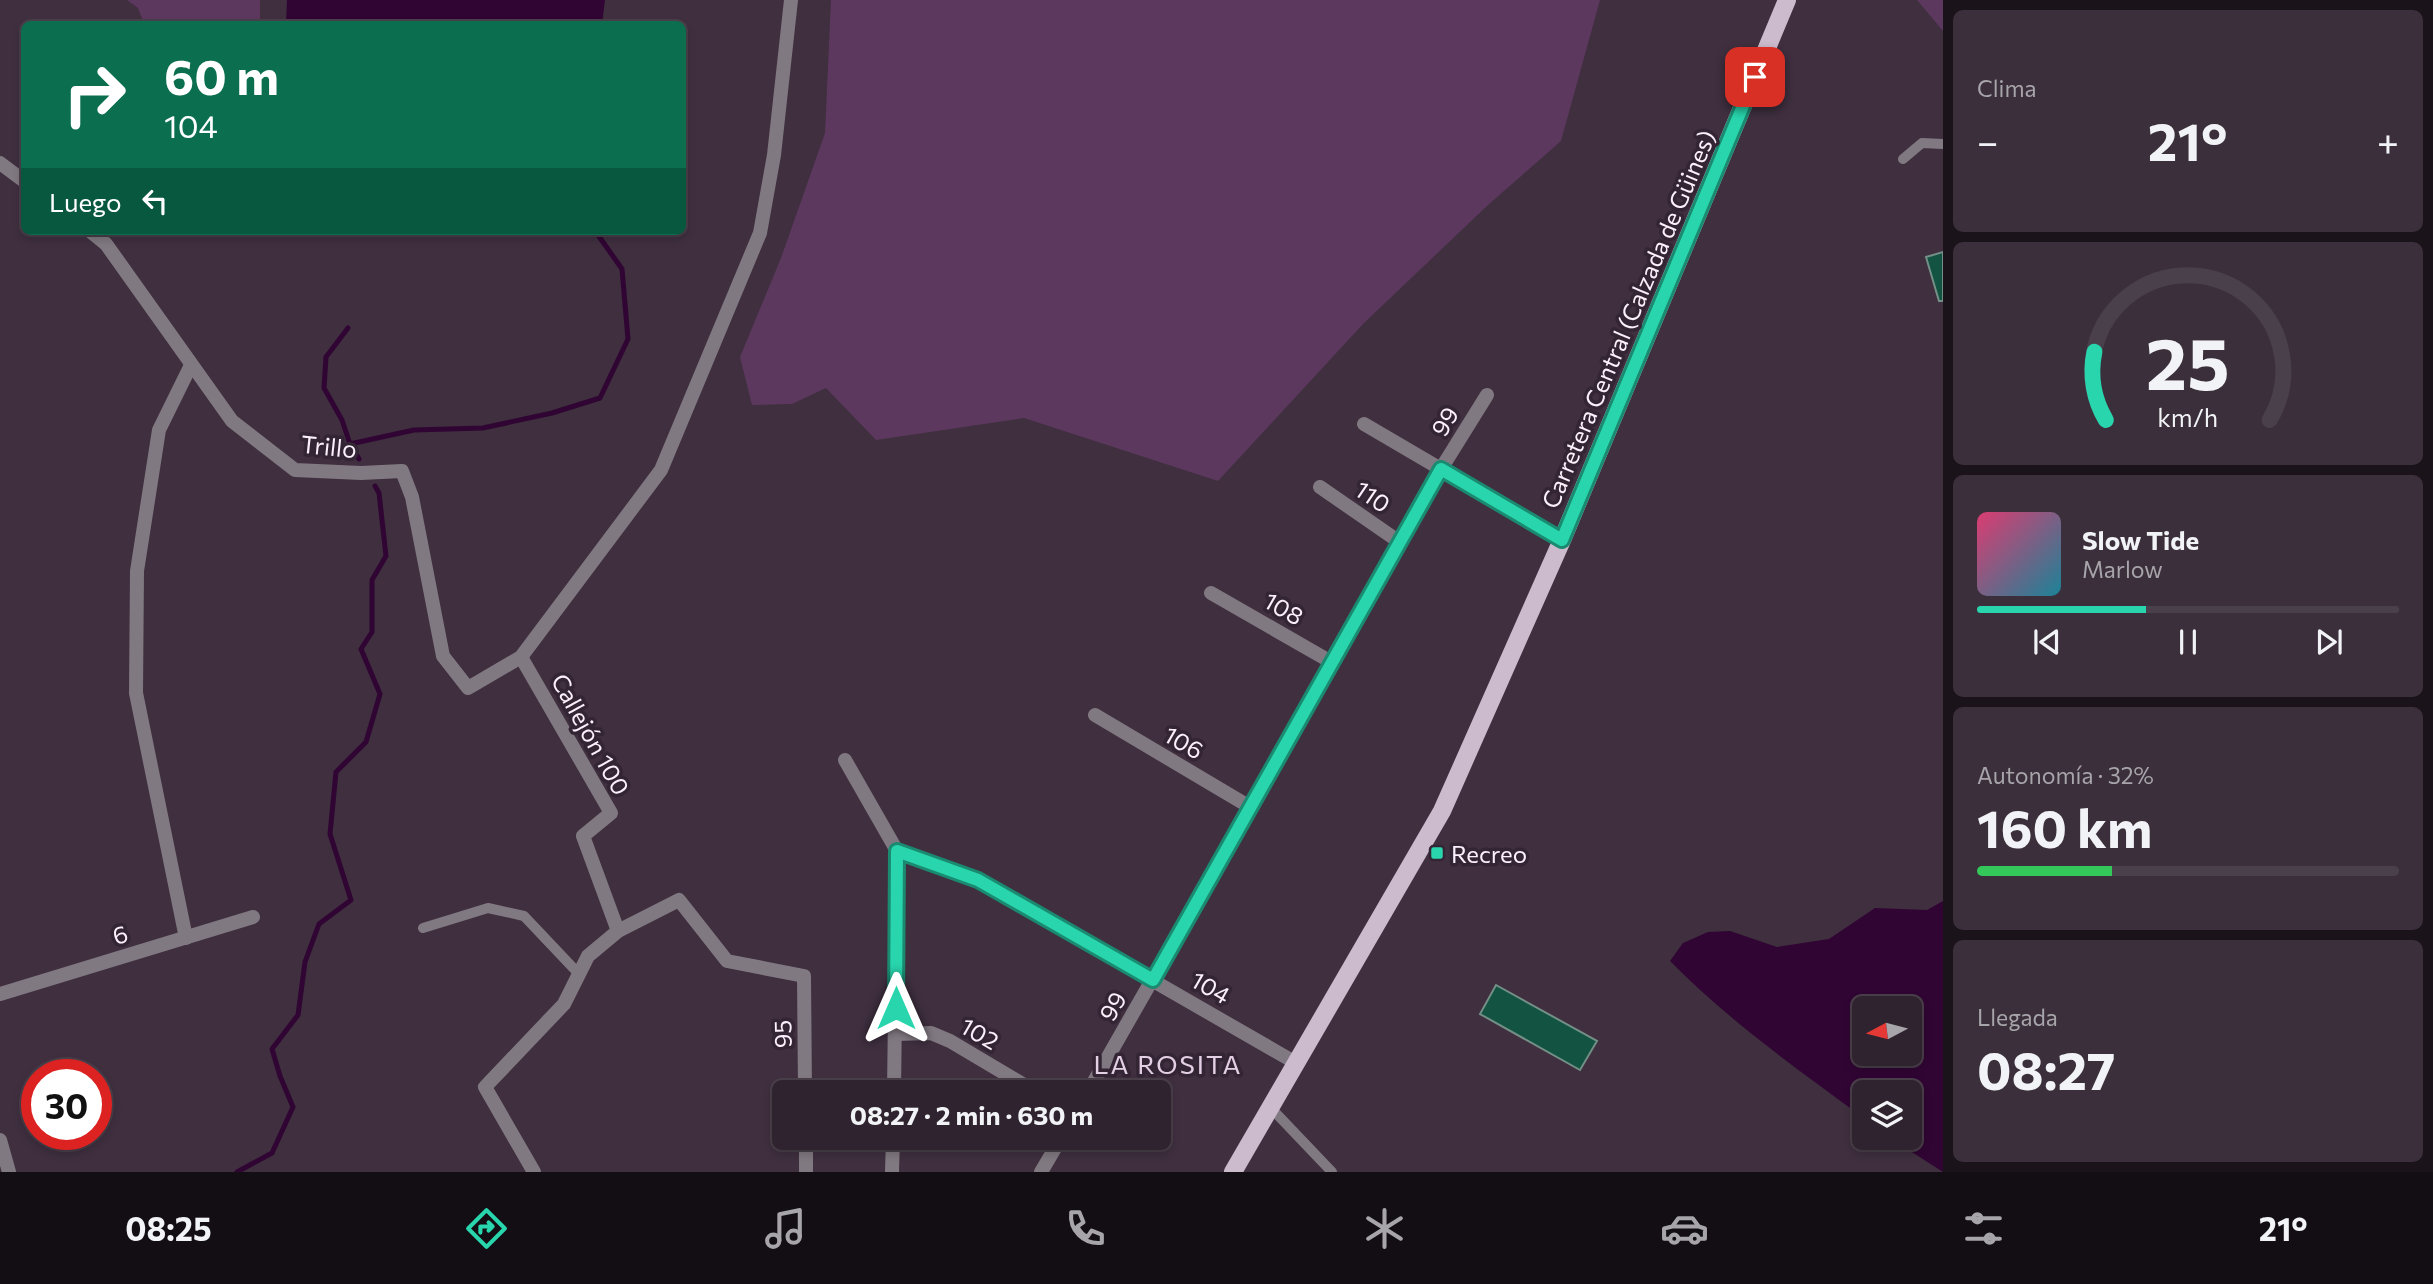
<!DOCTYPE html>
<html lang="es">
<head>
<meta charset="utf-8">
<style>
  body { margin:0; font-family:Commissioner,sans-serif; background:#3b2f3b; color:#f1f3f6; height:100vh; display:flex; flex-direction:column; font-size:26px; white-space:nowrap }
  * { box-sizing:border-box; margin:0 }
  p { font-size:23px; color:#a7a4aa }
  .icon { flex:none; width:38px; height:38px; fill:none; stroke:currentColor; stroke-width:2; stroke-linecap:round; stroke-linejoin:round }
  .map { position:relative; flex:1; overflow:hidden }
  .side { display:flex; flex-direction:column; gap:10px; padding:10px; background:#1a131a; width:490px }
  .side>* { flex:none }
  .guide { position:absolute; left:21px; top:21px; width:665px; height:214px; border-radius:10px; box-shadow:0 4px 10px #0003,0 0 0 2px #4a404b; background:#0b6e4f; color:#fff; overflow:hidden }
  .needle { width:46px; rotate:263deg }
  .tools { position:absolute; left:1852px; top:996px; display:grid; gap:14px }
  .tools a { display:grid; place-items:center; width:70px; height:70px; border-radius:10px; background:#2f232f; box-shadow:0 4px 10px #0003,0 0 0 2px #4a404b; font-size:35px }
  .speed { position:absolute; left:21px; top:1059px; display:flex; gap:14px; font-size:35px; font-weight:700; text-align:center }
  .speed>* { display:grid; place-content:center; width:91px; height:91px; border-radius:50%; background:#2f232f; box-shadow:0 4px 10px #0003,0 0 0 2px #4a404b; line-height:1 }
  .speed .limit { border:10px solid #d22; background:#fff; color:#111 }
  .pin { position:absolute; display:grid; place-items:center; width:60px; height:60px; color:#fff; margin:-30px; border-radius:14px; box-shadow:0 4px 10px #0006 }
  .me { position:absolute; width:77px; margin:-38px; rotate:0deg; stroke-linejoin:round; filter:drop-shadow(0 0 5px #0008) }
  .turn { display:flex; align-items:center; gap:24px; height:147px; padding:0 28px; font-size:32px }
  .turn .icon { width:91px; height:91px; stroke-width:2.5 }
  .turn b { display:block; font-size:49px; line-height:60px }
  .then { display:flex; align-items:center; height:66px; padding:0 28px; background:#0003; gap:14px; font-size:26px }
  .big { font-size:52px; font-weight:700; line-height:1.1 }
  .side .card { flex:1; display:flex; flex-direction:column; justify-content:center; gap:10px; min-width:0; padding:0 24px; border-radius:10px; background:#3b2f3b }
  .side .dial { align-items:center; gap:0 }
  .dial svg { height:182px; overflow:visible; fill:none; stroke:#4a404b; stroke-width:7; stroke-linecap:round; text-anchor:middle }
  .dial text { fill:#f1f3f6; stroke:none }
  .song { display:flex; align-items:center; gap:21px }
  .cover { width:84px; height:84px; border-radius:10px; background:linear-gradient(135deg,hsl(340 70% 55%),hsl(190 70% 35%)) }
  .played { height:7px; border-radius:4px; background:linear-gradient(90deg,#28d5ad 40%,#4a404b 40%) }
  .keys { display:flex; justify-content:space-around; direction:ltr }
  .heat { display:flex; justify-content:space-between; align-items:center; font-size:38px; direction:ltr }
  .charge { height:10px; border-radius:5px; background:linear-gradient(90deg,#34c759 32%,#4a404b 0) }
  .trip { position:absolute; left:772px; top:1080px; width:399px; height:70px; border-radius:10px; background:#2f232f; box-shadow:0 4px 10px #0003,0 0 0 2px #4a404b; font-weight:700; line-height:70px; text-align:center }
  .menu { display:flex; height:112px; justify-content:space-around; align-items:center; background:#130e13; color:#a7a4aa }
  .menu .icon { width:49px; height:49px }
  .menu .active { color:#28d5ad }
  .menu b { font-size:32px; color:#f1f3f6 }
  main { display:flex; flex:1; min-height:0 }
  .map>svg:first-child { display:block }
  .green { fill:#5c385e }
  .water { fill:#300533; fill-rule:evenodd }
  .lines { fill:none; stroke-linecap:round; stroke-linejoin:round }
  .stream { stroke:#300533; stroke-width:5 }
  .building { fill:#125342; stroke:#738f86; stroke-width:2 }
  .service { stroke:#817981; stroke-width:10 }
  .minor { stroke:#817981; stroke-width:14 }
  .primary { stroke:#cbc; stroke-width:18 }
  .route-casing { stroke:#1a8a70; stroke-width:18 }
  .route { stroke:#28d5ad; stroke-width:12 }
  .poi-dot { fill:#28d5ad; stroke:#342535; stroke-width:2.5 }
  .labels { text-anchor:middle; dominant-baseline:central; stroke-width:7; stroke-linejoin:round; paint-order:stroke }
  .street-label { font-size:24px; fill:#fbf0fb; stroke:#342535 }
  .poi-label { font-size:24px; fill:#fbf0fb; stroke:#342535; text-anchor:start }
  .neighbourhood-label { font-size:26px; letter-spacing:2px; fill:#e4d0e5; stroke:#342535 }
</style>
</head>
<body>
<main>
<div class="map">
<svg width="1943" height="1172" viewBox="0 0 1943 1172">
  <rect width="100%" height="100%" fill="#3f2f3f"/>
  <g class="green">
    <polygon points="127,0 260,0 260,24 144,24 138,8"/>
    <polygon points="831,0 1600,0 1561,141 1488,205 1363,324 1218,481 1024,418 876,440 826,388 792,404 752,405 740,357 781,258 825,133"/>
    <polygon points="1917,0 1943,0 1943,31"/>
  </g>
  <g class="water">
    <polygon points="287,0 605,0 602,24 286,24"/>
    <path d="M1943,901V1172L1890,1138H1909V1092H1864V1118C1797,1069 1728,1020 1670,961L1683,943L1708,932L1730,931L1777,947L1829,939L1875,908L1927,910ZM1864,1008H1909V1054H1864Z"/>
  </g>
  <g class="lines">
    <g class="stream">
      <polyline points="348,328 326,357 324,388 342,420 350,444 359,459"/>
      <polyline points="350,444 414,430 483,428 552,413 600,398 628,339 622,269 598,235"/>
      <polyline points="237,1172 272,1153 293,1107 280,1076 272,1049 298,1015 305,962 319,924 351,900 330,834 336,772 366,742 380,694 361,649 372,632 372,580 386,556 379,493 375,486"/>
    </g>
  </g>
  <g class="building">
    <polygon points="1943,252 1943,301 1939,301 1926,257"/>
    <polygon points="1496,985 1597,1041 1580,1070 1480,1014"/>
  </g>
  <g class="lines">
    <g class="service">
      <polyline points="1903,159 1922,143 1943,144"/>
      <polyline points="423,928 488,908 524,916 578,973"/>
      <polyline points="1271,1108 1332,1172"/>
    </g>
    <g class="minor">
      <polyline points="0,163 24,181"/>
      <polyline points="90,231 106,244 232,421 295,470 361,473 402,471 412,497 443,656 468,688 521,657 661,470 760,233 774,155 791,0"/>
      <polyline points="1364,424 1562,540"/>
      <polyline points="1320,487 1401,543"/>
      <polyline points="1211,593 1333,663"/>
      <polyline points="521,657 611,813 583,836 618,931"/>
      <polyline points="1095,715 1250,807"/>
      <polyline points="845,760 897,851 978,880 1296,1063"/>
      <polyline points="186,938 136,693 137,571 159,430 191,365"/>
      <polyline points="0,994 253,917"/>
      <polyline points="896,1034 931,1033 950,1041 1036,1092"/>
      <polyline points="894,1092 897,851"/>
      <polyline points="1088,1092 1333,663 1441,469 1487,395"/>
      <polyline points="806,1138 806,1172"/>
      <polyline points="0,1140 9,1172"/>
      <polyline points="534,1172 485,1087 564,1004 588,956 618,931 679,900 727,961 804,976 805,1092"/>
      <polyline points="892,1172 893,1138"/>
      <polyline points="1041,1172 1061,1138"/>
    </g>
    <polyline class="primary" points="1233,1172 1442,811 1562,540 1787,0"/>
  </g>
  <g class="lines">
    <g class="route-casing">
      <polyline id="route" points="896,1008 897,851 978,880 1153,980 1441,469 1562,540 1755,77"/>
    </g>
    <use href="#route" class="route"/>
  </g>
  <rect class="poi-dot" x="1430" y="846" width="14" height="14" rx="3.5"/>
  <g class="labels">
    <g class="street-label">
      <text transform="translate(1628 319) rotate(-67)">Carretera Central (Calzada de Güines)</text>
      <text transform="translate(1444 421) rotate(-59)">99</text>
      <text transform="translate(329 446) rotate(6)">Trillo</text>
      <text transform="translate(1373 496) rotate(34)">110</text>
      <text transform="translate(1284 608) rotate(30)">108</text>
      <text transform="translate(591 734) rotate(61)">Callejón 100</text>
      <text transform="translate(1184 742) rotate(30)">106</text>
      <text transform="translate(120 934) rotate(-17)">6</text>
      <text transform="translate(1211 987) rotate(30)">104</text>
      <text transform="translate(1112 1006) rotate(-60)">99</text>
      <text transform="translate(980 1033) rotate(30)">102</text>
      <text transform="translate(782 1034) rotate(-91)">95</text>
    </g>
    <g class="poi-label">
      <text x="1451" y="853">Recreo</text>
    </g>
    <g class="neighbourhood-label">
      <text x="1168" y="1063">LA ROSITA</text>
    </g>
  </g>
</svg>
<div class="tools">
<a><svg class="needle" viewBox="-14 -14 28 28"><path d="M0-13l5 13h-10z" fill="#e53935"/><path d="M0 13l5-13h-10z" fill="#a7a4aa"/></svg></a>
<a><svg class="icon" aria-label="layers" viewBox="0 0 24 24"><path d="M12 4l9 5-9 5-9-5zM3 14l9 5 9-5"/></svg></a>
</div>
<div class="speed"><div class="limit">30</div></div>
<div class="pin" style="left:1755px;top:77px;background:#d93025"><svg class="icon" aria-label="arrive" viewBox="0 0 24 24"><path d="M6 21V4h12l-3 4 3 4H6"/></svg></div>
<svg class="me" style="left:896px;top:1008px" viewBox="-20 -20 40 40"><path d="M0-17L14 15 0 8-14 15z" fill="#28d5ad" stroke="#fff" stroke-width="4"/></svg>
<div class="trip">08:27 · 2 min · 630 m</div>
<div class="guide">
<div class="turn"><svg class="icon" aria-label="right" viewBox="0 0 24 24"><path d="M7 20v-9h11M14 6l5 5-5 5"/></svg><div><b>60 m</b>104</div></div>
<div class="then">Luego<svg class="icon" aria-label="left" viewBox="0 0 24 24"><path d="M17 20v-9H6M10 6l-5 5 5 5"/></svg></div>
</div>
</div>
<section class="side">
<div class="card"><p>Clima</p>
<div class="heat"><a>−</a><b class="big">21°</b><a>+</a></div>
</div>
<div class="card dial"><svg viewBox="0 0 100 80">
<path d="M14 69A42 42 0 1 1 86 69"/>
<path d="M14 69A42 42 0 0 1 9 39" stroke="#28d5ad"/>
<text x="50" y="56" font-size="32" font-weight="700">25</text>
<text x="50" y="72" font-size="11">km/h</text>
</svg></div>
<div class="card">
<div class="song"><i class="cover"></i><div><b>Slow Tide</b><p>Marlow</p></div></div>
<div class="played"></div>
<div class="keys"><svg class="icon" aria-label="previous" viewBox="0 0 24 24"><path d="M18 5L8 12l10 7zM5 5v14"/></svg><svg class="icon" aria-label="pause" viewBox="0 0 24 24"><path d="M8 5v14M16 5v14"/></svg><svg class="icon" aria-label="next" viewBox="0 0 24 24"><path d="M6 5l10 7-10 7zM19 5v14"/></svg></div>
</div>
<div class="card"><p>Autonomía · 32%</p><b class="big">160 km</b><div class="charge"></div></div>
<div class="card"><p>Llegada</p><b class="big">08:27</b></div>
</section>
</main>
<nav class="menu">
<b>08:25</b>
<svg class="icon active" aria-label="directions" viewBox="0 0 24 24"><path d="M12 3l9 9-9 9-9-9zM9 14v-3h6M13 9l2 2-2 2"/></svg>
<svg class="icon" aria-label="music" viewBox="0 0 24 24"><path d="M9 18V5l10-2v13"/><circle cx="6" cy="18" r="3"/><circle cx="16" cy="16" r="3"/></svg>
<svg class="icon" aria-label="phone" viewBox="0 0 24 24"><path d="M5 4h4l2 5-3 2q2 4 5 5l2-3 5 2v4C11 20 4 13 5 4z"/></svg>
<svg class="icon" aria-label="climate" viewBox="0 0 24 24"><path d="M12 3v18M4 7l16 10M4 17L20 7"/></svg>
<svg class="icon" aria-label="car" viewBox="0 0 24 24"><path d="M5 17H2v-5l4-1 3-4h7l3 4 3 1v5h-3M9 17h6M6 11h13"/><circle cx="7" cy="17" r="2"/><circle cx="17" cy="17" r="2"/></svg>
<svg class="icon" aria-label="filters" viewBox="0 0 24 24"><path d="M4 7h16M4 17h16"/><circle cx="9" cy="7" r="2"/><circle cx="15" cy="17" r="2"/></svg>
<b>21°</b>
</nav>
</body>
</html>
